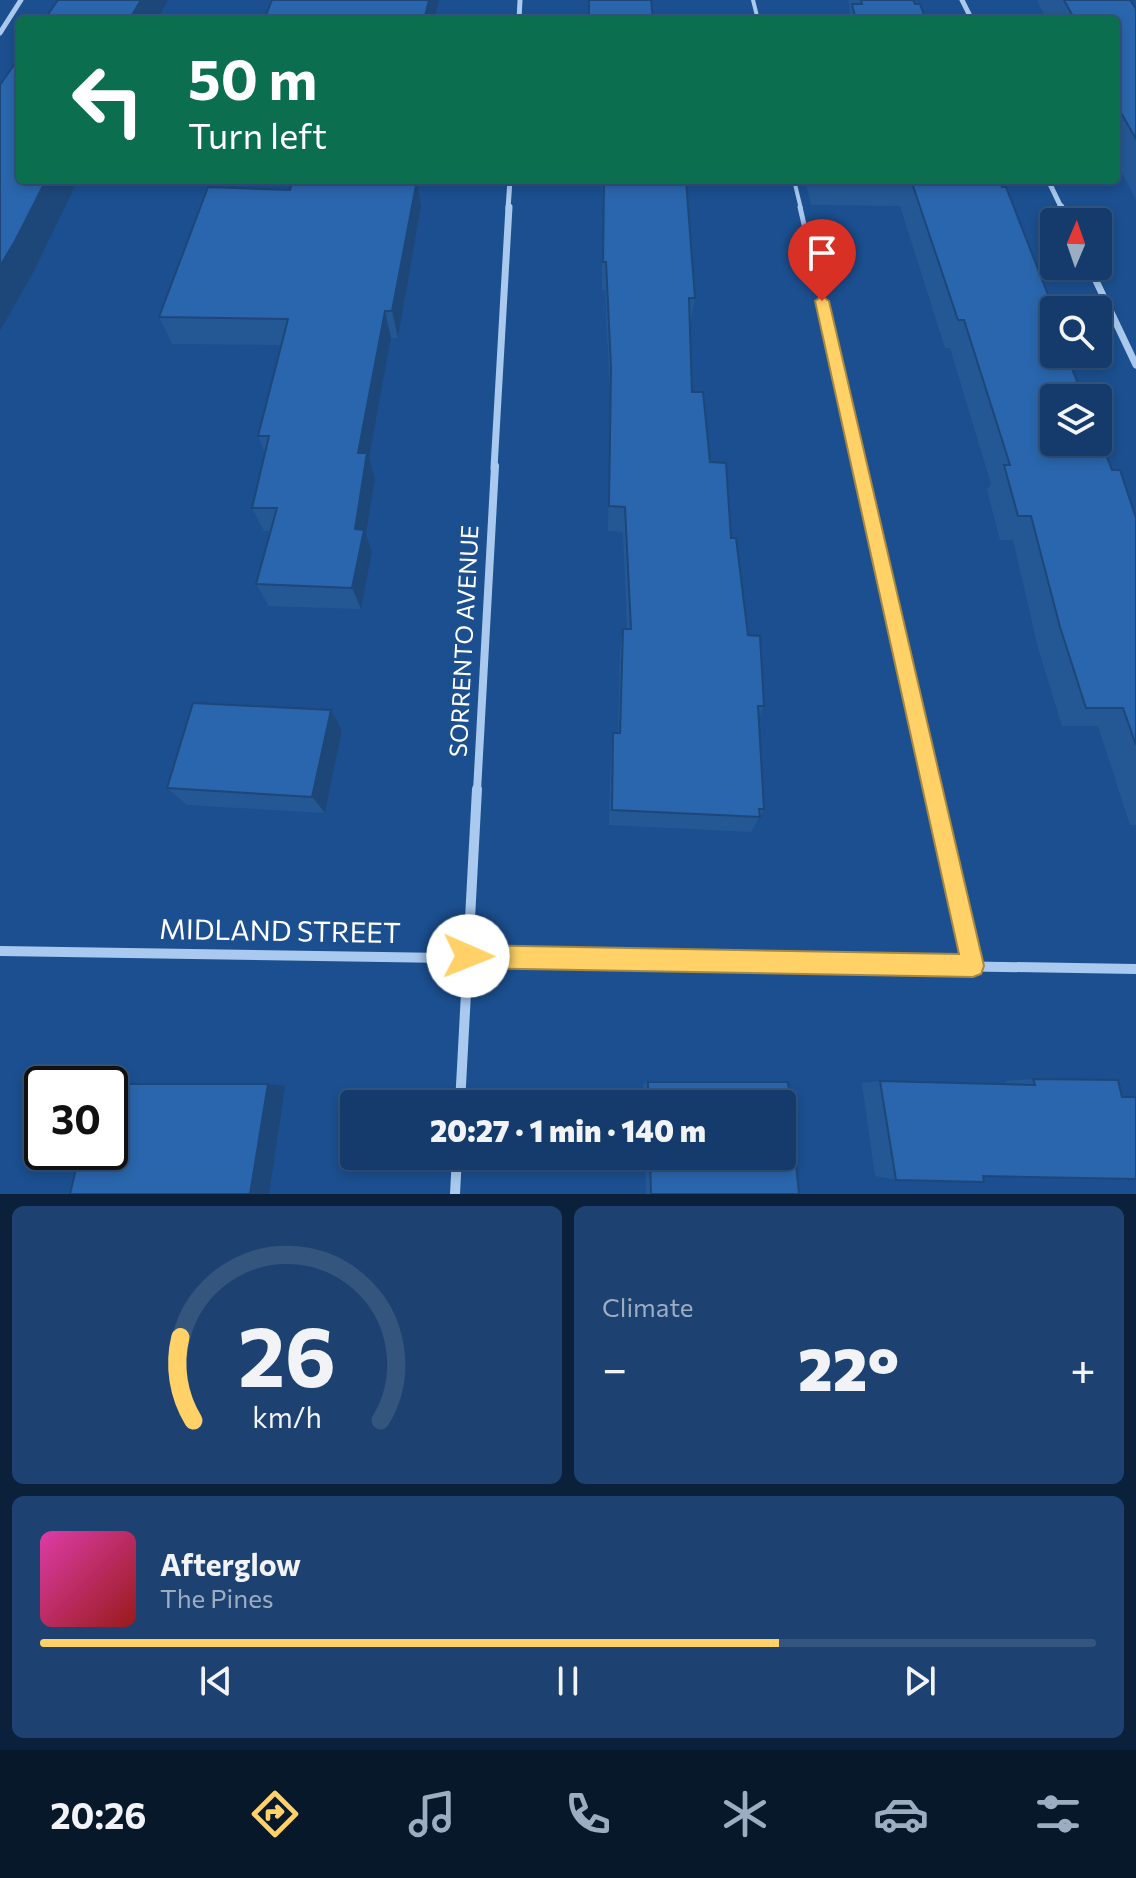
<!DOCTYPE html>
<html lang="en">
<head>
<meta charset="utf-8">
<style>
  body { margin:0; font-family:Commissioner,sans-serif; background:#1d4271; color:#f1f3f6; height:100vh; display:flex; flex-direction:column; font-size:30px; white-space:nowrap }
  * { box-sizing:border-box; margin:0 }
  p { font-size:26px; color:#9dadc1 }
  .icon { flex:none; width:44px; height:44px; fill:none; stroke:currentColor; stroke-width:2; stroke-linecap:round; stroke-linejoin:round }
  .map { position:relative; height:1194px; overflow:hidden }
  .side { display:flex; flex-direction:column; gap:12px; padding:12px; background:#0b203b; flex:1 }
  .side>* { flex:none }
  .top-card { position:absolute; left:16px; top:16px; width:1104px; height:168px; border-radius:8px; box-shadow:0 4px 12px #0003,0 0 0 2px #33557e; background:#0b6e4f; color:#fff; overflow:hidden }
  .needle { width:52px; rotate:2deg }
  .controls { position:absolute; left:1040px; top:208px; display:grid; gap:16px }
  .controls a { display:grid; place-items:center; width:72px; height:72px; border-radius:8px; background:#143b6b; box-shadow:0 4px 12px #0003,0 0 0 2px #33557e; font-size:40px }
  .speed { position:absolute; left:24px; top:1066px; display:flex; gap:16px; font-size:40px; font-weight:700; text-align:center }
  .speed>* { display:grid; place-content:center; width:104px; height:104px; border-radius:50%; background:#143b6b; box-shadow:0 4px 12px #0003,0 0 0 2px #33557e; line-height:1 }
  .speed .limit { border:4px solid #111; border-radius:12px; background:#fff; color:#111 }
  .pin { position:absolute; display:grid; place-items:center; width:68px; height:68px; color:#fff; margin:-82px -34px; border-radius:50% 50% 50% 0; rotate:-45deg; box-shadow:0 0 8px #0007 }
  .pin .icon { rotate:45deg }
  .me { position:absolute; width:88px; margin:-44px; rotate:91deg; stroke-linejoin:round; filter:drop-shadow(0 0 6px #0008) }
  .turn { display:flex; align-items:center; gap:28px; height:168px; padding:0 40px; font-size:36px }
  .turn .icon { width:104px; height:104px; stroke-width:2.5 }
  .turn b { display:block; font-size:56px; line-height:68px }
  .big { font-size:60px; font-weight:800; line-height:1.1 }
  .side .tile { flex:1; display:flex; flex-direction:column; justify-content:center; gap:12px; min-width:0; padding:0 28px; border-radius:12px; background:#1d4271 }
  .side .dial { align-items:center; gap:0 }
  .dial svg { height:208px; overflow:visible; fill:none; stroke:#33557e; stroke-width:7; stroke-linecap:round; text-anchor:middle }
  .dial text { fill:#f1f3f6; stroke:none }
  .song { display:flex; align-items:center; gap:24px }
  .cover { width:96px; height:96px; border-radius:12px; background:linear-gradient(135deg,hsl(320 70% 55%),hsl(0 70% 35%)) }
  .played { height:8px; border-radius:4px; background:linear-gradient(90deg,#ffd166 70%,#33557e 70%) }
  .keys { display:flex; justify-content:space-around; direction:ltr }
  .heat { display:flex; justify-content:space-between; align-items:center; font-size:44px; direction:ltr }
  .side .tiles { flex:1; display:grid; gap:12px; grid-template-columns:1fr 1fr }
  .tile:last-child { grid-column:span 2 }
  .trip { position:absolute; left:340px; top:1090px; width:456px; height:80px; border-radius:8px; background:#143b6b; box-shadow:0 4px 12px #0003,0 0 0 2px #33557e; font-weight:800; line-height:80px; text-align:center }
  .tabs { display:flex; height:128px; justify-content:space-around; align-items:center; background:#08182b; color:#9dadc1 }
  .tabs .icon { width:56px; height:56px }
  .tabs .current { color:#ffd166 }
  .tabs b { font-size:36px; color:#f1f3f6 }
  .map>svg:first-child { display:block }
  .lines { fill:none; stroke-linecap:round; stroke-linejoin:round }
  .service-far3 { stroke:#a9c9ee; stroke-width:4 }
  .service-far2 { stroke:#a9c9ee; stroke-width:5 }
  .service-far1 { stroke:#a9c9ee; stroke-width:6 }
  .service { stroke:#a9c9ee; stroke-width:8 }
  .minor-far3 { stroke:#a9c9ee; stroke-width:5 }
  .minor-far2 { stroke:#a9c9ee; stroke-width:7 }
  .minor-far1 { stroke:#a9c9ee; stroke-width:8 }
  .minor { stroke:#a9c9ee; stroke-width:10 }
  .wall { fill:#245895 }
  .shaded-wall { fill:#1d4779 }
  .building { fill:#2a66ad; stroke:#1d4779; stroke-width:2 }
  .route { fill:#ffd166; stroke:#a68842; stroke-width:2 }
  .labels { text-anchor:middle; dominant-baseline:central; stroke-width:8; stroke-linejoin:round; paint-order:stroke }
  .street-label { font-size:24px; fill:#fff; stroke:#1b4f8f }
  .near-street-label { font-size:28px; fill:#fff; stroke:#1b4f8f }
</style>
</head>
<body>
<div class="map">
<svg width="1136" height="1194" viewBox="0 0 1136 1194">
  <rect width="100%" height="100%" fill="#1b4f8f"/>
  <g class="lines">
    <g class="service-far3">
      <polyline points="753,0 758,20"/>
      <polyline points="794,180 801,209"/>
    </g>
    <polyline class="service-far2" points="800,207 860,468"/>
    <polyline class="service-far1" points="859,466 933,791"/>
    <polyline class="service" points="933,789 973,966"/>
    <g class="minor-far3">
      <polyline points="962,0 972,20"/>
      <polyline points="519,20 520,0"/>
      <polyline points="0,33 21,0"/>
      <polyline points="1048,180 1062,209"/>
      <polyline points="508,209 510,180"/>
    </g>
    <g class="minor-far2">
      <polyline points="1061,207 1068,222"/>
      <polyline points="1089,266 1136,365"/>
      <polyline points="494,468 509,207"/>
    </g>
    <polyline class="minor-far1" points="477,791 495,466"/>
    <g class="minor">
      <polyline points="0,951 1136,969"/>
      <polyline points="460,1104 477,789"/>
      <polyline points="455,1194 457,1156"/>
    </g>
  </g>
  <g class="wall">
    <polygon points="848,0 913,0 915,4 926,20 848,20 850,10"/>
    <polygon points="1037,0 1130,0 1136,9 1136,200 1116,161 1116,20 1047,20"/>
    <polygon points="601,180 686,180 695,298 690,326 692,392 731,538 748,635 764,706 759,717 764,809 751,832 609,825 611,751 613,733 618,733 620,650 623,629 627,629 623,532 608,531 610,395 605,290 602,290 603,199"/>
    <polygon points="805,180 999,180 1054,354 1136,518 1136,825 1130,825 1098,726 1062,726 1038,648 1013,540 1000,540 987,490 991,484 950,348 945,348 900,206 811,205"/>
    <polygon points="421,207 398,338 391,338 369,459 375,478 366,534 372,552 361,609 269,606 256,584 271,531 264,531 252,508 265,453 258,436 281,345 172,344 159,317"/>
    <polygon points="331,710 342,730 325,813 187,805 167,788"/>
    <polygon points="1033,1079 1118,1080 983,1176 896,1180 875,1176 862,1083 880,1081 1006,1084 1006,1081"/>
    <polygon points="648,1082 788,1082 799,1194 646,1194 645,1156 782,1156 782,1104 644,1104 643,1084"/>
  </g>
  <g class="shaded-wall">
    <polygon points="141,0 168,0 157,20 129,20"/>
    <polygon points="429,0 439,0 434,20 424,20"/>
    <polygon points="46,180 78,180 34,271 0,331 0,266"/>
    <polygon points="417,180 421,207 398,338 392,311"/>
    <polygon points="385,311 391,338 369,459 375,478 366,534 372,552 361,609 352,588 358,453"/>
    <polygon points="331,710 342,730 325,813 312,797"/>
    <polygon points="268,1084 285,1086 269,1194 250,1194"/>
  </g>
  <g class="building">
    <polygon points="58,0 141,0 129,20 44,20"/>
    <polygon points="272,0 429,0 424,20 264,20"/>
    <polygon points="589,0 651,0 653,20 589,20"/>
    <polygon points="861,0 913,0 915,4 920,4 926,20 856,20 852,4 862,4"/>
    <polygon points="1064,0 1130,0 1136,9 1136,139 1116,104 1116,95 1118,95 1116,92 1116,20 1075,20"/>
    <polygon points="20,56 20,180 46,180 15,241 0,266 0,85"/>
    <polygon points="293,180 417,180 392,311 385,311 358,453 367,453 355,529 364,530 352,588 256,584 277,508 252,508 269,436 258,436 288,319 159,317 208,187 290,190"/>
    <polygon points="604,180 686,180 695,298 689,298 692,392 703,392 710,462 726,463 731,538 736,538 748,635 760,636 764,706 758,706 764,809 759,809 760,817 612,810 613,733 620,733 623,629 631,629 625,507 609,506 611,367 606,262 603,262"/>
    <polygon points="911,180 999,180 1002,187 1006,187 1054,310 1054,354 1066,354 1084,398 1054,398 1054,442 1098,442 1098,434 1112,470 1120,470 1136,518 1136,745 1123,708 1086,708 1060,627 1031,516 1018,516 1004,465 1010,465 964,320 958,320"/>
    <polygon points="193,703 331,710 312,797 167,788"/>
    <polygon points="1033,1079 1118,1080 1122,1097 1136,1097 1136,1179 983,1176 984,1182 896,1180 880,1081 1035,1085"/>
    <polygon points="648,1082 788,1082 799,1194 651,1194 650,1156 782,1156 782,1104 648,1104"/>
    <polygon points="96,1084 268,1084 250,1194 70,1194 80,1152 110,1152 110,1084"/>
  </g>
  <polygon class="route" points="822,296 829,301 984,966 981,974 973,977 468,968 460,964 456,956 460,948 468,945 959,954 815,301"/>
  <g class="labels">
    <g class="street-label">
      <text transform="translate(463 641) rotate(-87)">SORRENTO AVENUE</text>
    </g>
    <g class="near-street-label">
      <text transform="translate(280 930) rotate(1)">MIDLAND STREET</text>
    </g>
  </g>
</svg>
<div class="controls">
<a><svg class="needle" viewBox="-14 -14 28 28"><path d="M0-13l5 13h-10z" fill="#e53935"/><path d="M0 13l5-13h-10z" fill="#9dadc1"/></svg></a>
<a><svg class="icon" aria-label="search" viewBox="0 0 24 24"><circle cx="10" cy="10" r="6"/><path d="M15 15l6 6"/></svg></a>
<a><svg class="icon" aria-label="layers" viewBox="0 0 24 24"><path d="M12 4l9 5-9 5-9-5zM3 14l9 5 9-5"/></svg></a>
</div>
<div class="speed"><div class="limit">30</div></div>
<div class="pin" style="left:822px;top:301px;background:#d93025"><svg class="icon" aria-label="arrive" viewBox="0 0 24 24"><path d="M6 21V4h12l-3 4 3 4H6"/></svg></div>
<svg class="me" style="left:468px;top:956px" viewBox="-20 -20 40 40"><circle r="19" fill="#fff"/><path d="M0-13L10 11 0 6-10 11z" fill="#ffd166"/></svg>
<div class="trip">20:27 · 1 min · 140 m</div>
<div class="top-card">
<div class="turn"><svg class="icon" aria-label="left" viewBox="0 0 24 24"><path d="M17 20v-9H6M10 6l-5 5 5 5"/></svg><div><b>50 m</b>Turn left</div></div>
</div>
</div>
<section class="side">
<div class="tiles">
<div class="tile dial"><svg viewBox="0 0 100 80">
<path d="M14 69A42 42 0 1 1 86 69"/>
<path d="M14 69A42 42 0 0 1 9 37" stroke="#ffd166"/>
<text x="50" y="56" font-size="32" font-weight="700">26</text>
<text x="50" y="72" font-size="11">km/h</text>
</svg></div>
<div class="tile"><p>Climate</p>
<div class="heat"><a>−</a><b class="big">22°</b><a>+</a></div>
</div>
<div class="tile">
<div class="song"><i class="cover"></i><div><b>Afterglow</b><p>The Pines</p></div></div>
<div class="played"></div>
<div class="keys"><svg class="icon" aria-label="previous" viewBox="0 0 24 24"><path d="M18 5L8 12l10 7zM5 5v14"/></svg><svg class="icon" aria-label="pause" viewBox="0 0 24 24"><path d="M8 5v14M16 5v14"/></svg><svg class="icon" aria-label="next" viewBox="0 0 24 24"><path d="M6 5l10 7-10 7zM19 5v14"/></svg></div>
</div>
</div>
</section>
<nav class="tabs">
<b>20:26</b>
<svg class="icon current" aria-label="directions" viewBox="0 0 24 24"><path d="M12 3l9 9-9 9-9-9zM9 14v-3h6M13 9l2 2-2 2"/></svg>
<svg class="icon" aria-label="music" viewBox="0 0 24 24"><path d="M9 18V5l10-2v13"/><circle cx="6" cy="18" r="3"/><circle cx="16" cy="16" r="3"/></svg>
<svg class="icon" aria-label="phone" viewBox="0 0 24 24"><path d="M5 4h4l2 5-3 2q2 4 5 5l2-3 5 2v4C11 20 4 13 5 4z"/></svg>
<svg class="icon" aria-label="climate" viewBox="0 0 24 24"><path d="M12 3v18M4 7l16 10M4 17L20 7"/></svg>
<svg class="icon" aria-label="car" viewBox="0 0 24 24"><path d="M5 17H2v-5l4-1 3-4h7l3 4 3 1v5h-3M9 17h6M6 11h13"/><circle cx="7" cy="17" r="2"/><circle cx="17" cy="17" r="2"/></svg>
<svg class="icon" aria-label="filters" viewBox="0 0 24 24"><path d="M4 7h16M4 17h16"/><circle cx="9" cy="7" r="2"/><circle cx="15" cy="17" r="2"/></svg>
</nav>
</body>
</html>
